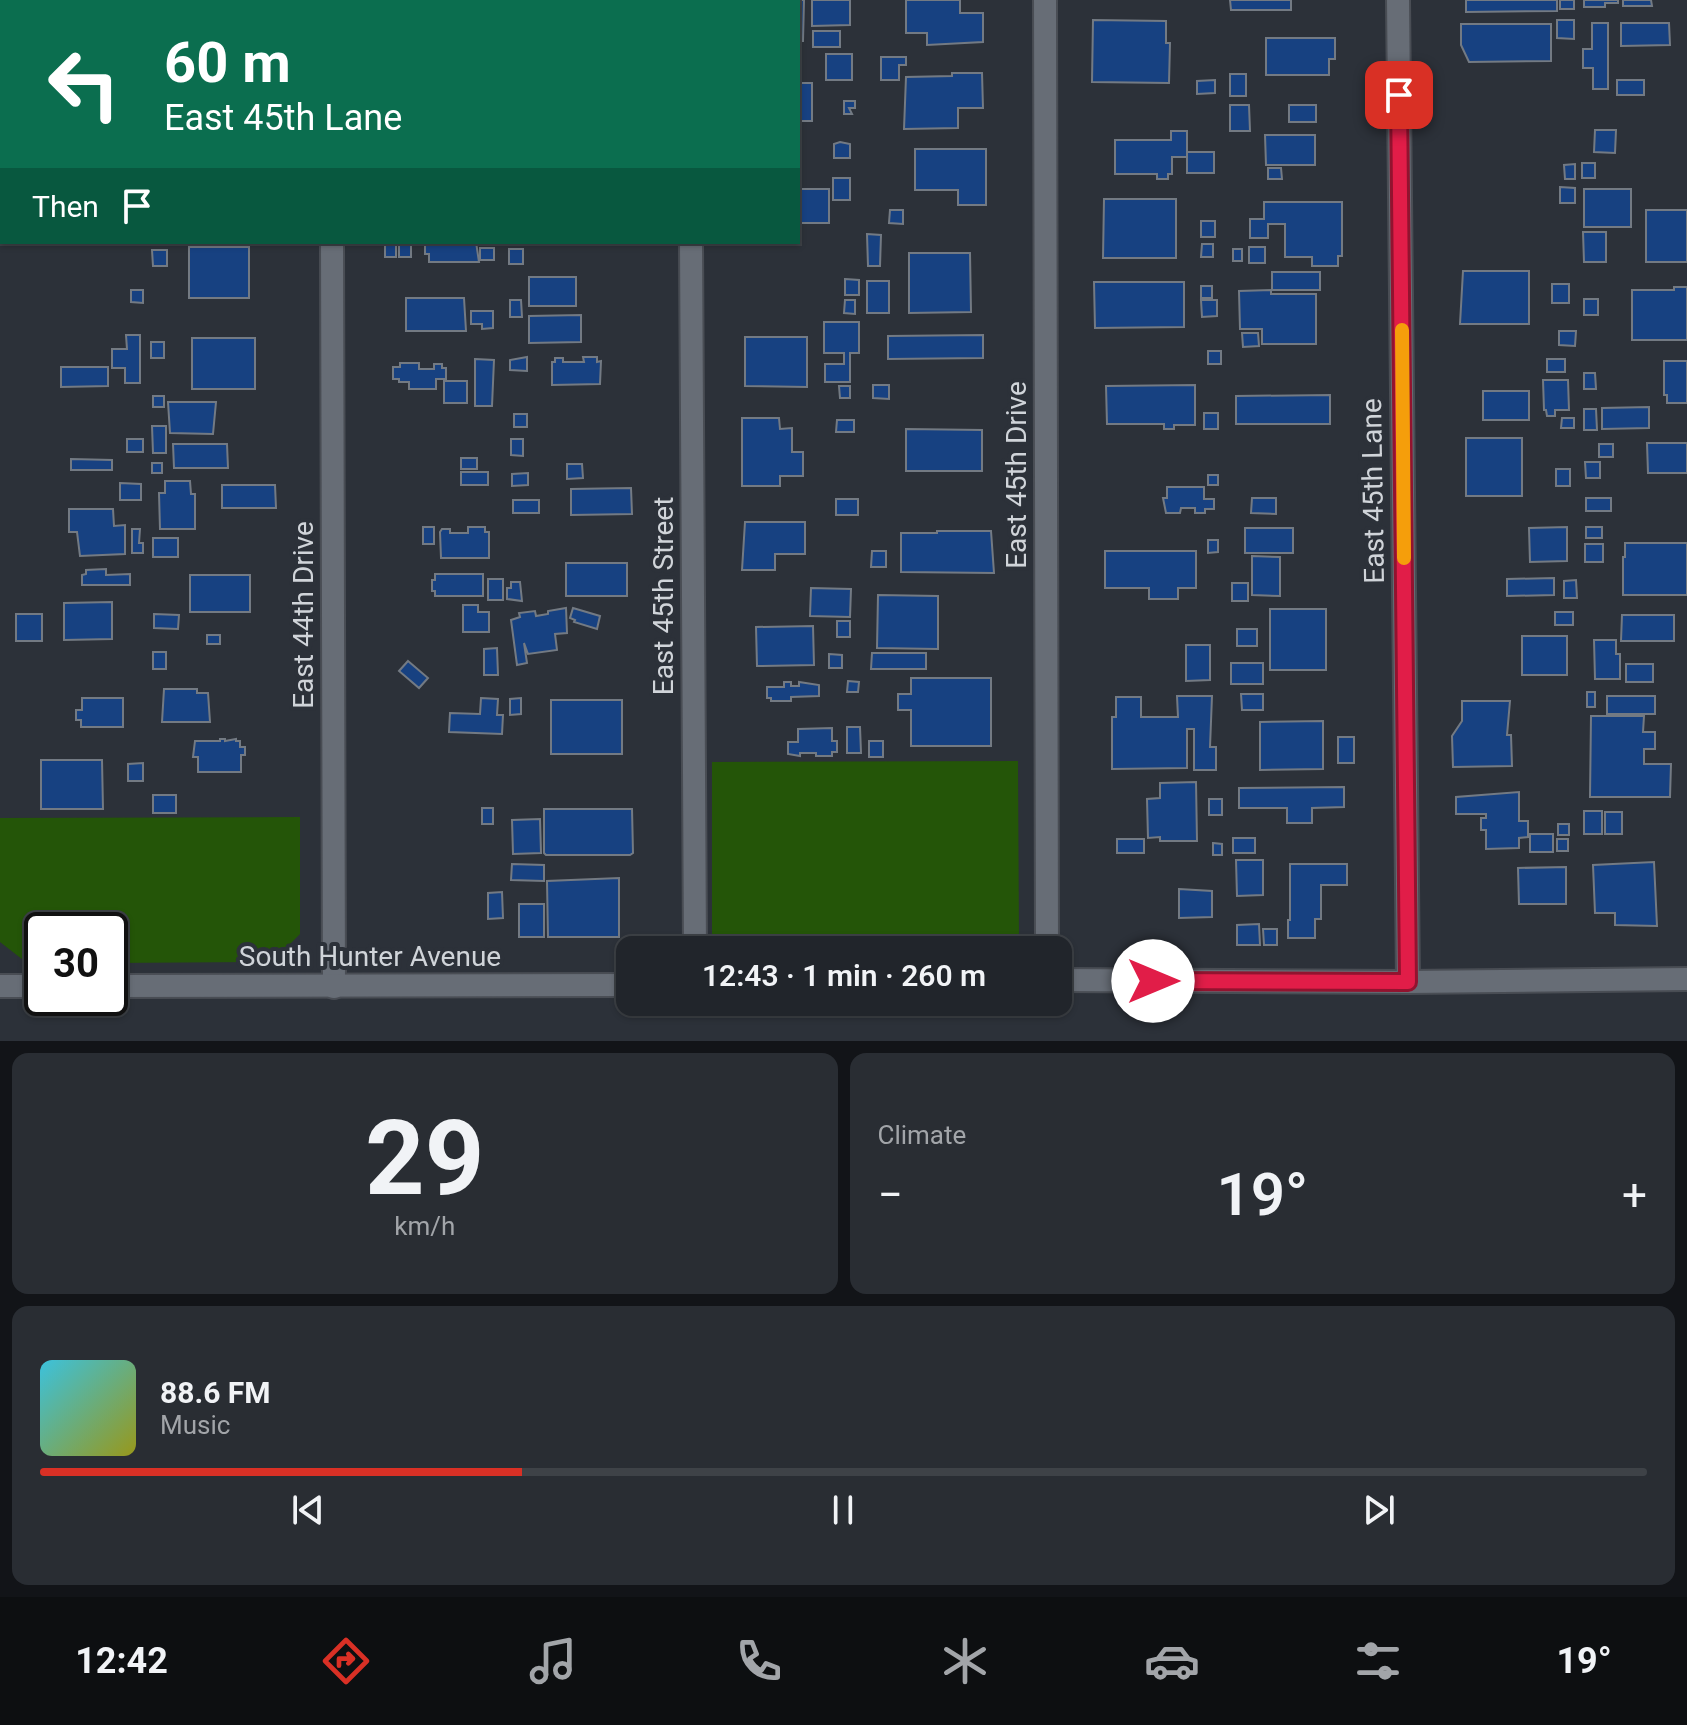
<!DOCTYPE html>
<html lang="en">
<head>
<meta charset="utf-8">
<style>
  body { margin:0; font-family:Roboto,sans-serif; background:#292d33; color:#f1f3f6; height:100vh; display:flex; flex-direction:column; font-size:30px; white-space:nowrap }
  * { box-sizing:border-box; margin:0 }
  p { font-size:26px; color:#a2a5a9 }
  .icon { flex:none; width:44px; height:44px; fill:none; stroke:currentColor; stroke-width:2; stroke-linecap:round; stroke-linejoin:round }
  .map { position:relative; height:1041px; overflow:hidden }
  .side { display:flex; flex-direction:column; gap:12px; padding:12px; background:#121418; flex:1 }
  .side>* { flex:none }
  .hud { position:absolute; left:0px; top:0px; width:800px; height:244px; box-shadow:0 2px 6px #0004,0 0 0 2px #3e4247; background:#0b6e4f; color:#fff; overflow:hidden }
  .speed { position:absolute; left:24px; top:912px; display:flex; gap:16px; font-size:40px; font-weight:700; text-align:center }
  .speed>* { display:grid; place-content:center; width:104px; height:104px; border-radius:50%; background:#21252b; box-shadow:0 2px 6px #0004,0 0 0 2px #3e4247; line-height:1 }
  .speed .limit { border:4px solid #111; border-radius:12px; background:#fff; color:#111 }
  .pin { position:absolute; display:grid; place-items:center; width:68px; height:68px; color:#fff; margin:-34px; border-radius:16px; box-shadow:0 4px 12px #0006 }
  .me { position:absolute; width:88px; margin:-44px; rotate:90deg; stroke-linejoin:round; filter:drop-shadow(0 0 6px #0008) }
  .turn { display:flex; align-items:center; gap:28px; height:168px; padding:0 32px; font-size:36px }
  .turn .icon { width:104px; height:104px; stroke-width:2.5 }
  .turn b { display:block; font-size:56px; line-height:68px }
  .then { display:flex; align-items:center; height:76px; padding:0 32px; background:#0003; gap:16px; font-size:30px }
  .big { font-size:60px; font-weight:600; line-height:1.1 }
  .side .card { flex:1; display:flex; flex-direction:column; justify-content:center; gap:12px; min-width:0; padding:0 28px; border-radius:16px; background:#292d33 }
  .side .dial { align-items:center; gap:0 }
  .dial b { font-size:104px; line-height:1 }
  .song { display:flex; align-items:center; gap:24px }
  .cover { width:96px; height:96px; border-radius:12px; background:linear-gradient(135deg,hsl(190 70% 55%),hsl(60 70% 35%)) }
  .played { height:8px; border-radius:4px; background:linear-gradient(90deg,#d93025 30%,#3e4247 30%) }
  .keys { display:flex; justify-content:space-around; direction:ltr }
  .heat { display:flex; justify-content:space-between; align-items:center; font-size:44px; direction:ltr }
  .side .tiles { flex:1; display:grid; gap:12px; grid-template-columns:1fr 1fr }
  .card:last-child { grid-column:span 2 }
  .trip { position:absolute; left:616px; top:936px; width:456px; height:80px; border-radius:16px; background:#21252b; box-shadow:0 2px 6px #0004,0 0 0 2px #3e4247; font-weight:600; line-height:80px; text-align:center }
  .menu { display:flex; height:128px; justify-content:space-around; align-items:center; background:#0d0f11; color:#a2a5a9 }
  .menu .icon { width:56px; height:56px }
  .menu .current { color:#d93025 }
  .menu b { font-size:36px; color:#f1f3f6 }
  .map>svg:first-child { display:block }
  .green { fill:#245508 }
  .building { fill:#174181; stroke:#737a83; stroke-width:2 }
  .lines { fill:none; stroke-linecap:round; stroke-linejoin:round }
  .street-casing { stroke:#494d54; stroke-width:26 }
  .street { stroke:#676d76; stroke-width:22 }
  .route-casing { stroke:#92132f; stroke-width:20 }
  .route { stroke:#e11d48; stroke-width:14 }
  .slow { stroke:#f59e0b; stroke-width:14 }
  .labels { text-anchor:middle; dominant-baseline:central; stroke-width:8; stroke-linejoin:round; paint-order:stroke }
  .street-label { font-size:28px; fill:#d0d4d9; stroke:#2c3139 }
</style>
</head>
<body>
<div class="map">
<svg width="1687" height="1041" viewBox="0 0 1687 1041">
  <rect width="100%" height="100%" fill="#2c3139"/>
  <g class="green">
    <polygon points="1018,761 1019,940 1006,950 727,950 712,939 712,762"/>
    <polygon points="300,817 300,934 272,962 110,963 110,930 42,930 42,963 27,963 0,942 0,818"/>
  </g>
  <g class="building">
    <rect x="174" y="0" width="55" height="2"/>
    <polygon points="740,0 804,0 803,41 798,41 798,2 739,2"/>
    <polygon points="812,0 850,0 850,25 812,26"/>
    <polygon points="906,0 960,0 960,13 983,13 983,42 927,45 927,33 906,33"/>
    <polygon points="1230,0 1291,0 1291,10 1231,10"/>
    <polygon points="1466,0 1557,0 1557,11 1466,12"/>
    <rect x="1560" y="0" width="14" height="9"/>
    <polygon points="1584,0 1618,0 1618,3 1605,3 1605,7 1584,7"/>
    <polygon points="1623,0 1651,0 1652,6 1623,6"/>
    <polygon points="1093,20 1166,21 1166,43 1170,43 1169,83 1092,82"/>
    <polygon points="1557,20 1574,20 1574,39 1557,38"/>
    <polygon points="1592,23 1608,23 1608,89 1593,89 1593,68 1583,68 1583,49 1592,49"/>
    <polygon points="1621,23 1669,23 1670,45 1621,46"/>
    <polygon points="1461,24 1551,24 1551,61 1469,62 1461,45"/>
    <rect x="813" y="31" width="27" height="16"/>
    <polygon points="1266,38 1335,38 1335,59 1329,59 1329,75 1266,75"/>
    <rect x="826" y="54" width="26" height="26"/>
    <polygon points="881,57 906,57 906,65 899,65 899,80 881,80"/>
    <polygon points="952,73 982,73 983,108 958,108 958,128 904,129 906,77 952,76"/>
    <rect x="1230" y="74" width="16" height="22"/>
    <polygon points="1215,80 1215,93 1197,94 1197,81"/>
    <rect x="1617" y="80" width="27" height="15"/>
    <rect x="798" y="83" width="14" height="38"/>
    <polygon points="844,101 855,101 855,108 849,108 852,114 844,114"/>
    <polygon points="1230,105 1249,105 1250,131 1230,131"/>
    <rect x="1289" y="105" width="27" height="17"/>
    <polygon points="1595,130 1616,130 1615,153 1594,152"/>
    <polygon points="1171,131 1187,131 1187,157 1172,157 1172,174 1168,174 1168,179 1157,179 1157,174 1115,174 1115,140 1171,140"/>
    <polygon points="1265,135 1315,135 1315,165 1266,165"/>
    <polygon points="840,142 850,144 850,158 834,158 834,144"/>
    <polygon points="915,149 986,149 986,205 958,205 958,190 915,190"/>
    <rect x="1187" y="152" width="27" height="21"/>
    <rect x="1582" y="163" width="13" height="15"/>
    <polygon points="1575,164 1575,179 1565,179 1564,165"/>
    <polygon points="1268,168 1281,168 1282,179 1268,179"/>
    <rect x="833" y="178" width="17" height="22"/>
    <polygon points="1560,187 1575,188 1575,203 1560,203"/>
    <rect x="798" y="189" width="31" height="34"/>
    <rect x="1584" y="189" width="47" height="38"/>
    <polygon points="1104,199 1176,199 1176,258 1103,258"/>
    <polygon points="1264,202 1342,202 1342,256 1338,256 1338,266 1312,266 1312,257 1285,257 1285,224 1268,224 1268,238 1250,238 1250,219 1264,219"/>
    <polygon points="890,210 903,210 903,224 889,223"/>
    <rect x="1646" y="210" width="41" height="52"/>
    <rect x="1201" y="221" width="14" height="16"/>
    <polygon points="1583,232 1606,232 1606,262 1584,262"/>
    <polygon points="867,234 881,235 880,266 868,266"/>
    <polygon points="432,242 496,242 476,242 479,262 429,262 429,254 425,254 425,244 432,244"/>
    <rect x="385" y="243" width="11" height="14"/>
    <rect x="399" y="243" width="12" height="14"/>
    <polygon points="1202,244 1213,244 1213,257 1201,257"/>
    <rect x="189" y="247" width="60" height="51"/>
    <rect x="1249" y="247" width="16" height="16"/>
    <rect x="480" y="248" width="14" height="12"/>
    <rect x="509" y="249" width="14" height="15"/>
    <rect x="1233" y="249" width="9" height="12"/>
    <polygon points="152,250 167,250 167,266 153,266"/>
    <polygon points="909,253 970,253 971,312 909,313"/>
    <polygon points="1463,271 1529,271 1529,324 1460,324"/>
    <rect x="1272" y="272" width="48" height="18"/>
    <rect x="529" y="277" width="47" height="29"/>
    <polygon points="845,279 859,280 859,295 845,295"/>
    <rect x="867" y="281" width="22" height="32"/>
    <polygon points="1094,282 1184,282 1184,327 1095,328"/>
    <rect x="1552" y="284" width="17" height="19"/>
    <rect x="1201" y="286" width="11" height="12"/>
    <polygon points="1674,287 1687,287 1687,340 1632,340 1632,290 1674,290"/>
    <polygon points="131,290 143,290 143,303 131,302"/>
    <polygon points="1271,290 1271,294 1316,294 1316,344 1262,344 1262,329 1240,329 1239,291"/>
    <polygon points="406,298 464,298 466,331 406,331"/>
    <rect x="1584" y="299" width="14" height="16"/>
    <polygon points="510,300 521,300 522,317 510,317"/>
    <polygon points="845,300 855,300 855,314 844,313"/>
    <polygon points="1201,300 1217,300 1217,316 1202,317"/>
    <polygon points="471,311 493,311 493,328 482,329 482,324 471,324"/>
    <polygon points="581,315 581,342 529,343 529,316"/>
    <polygon points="824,322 859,322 859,353 850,353 850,382 825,382 825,364 844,364 844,353 824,353"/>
    <polygon points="1559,331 1576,331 1575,346 1559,345"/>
    <polygon points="1242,333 1258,333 1259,346 1243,347"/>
    <polygon points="126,335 140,335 140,383 125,383 125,368 112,368 112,349 127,349"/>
    <polygon points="983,335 983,358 888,359 888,336"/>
    <polygon points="745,337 807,337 807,387 745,386"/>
    <rect x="192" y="338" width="63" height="51"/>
    <rect x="151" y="342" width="13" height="16"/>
    <rect x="1208" y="351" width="13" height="13"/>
    <polygon points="527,357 527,371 510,370 510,360"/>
    <polygon points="583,357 597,357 597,362 601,361 600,384 552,385 552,362 555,362 555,358 563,358 563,362 584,362"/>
    <polygon points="475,359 494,360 492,406 475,406"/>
    <rect x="1547" y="359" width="18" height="13"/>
    <polygon points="1664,361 1687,361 1687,403 1667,403 1667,395 1664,395"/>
    <polygon points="400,363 419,363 419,369 434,369 434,364 442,364 442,368 446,368 446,379 436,379 436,389 409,389 409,382 399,382 399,379 393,379 393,367 400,367"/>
    <polygon points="61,367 108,367 108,386 61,387"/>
    <polygon points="1584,373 1595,373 1596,389 1584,389"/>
    <polygon points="1543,380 1568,380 1569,410 1555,410 1555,416 1547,416 1546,410 1544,410"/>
    <rect x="444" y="381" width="23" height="22"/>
    <polygon points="873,385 889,385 889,399 873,398"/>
    <polygon points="1195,385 1195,425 1174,425 1174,429 1164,429 1164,424 1107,424 1106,386"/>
    <polygon points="839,386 850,386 850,398 840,398"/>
    <rect x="1483" y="391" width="46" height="29"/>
    <polygon points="1330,395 1330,424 1236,424 1236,396"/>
    <rect x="153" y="396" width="11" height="11"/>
    <polygon points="168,402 216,402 213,434 170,433"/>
    <polygon points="1649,407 1649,428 1602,429 1602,408"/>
    <polygon points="1584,409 1596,409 1597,430 1584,430"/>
    <rect x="1204" y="413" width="14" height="16"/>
    <rect x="514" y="414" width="13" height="13"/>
    <polygon points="742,418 779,418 780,429 792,428 792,452 803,452 803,476 780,476 780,486 742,486"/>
    <polygon points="1562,418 1574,418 1574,428 1561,428"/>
    <polygon points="837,420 854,420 854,432 836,432"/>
    <polygon points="152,426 166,426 166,453 153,453"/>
    <polygon points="906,429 982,430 982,471 906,471"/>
    <rect x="1466" y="438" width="56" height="58"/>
    <rect x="127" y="439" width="16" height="13"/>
    <polygon points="511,439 523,439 523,456 511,455"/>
    <polygon points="1647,443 1687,443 1687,473 1648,473"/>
    <polygon points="173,444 227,444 228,468 174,468"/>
    <rect x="1599" y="444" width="14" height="13"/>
    <rect x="461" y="458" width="16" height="11"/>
    <polygon points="71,459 112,460 112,470 71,470"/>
    <polygon points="1585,462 1600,462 1600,478 1586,478"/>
    <rect x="152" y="463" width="10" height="10"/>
    <polygon points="567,464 582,464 583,478 567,479"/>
    <rect x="1556" y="469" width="14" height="17"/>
    <rect x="461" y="472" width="27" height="13"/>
    <polygon points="528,473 528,485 512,486 512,474"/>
    <rect x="1208" y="475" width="10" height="10"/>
    <polygon points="165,481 190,481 191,494 195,494 195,529 160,529 159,493 165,493"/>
    <polygon points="120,483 141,484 141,500 120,500"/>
    <polygon points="222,485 275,485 276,508 222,508"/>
    <polygon points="1167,487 1204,487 1204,499 1214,499 1214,509 1205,509 1205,513 1195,513 1195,508 1181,508 1180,513 1166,513 1163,498 1167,498"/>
    <polygon points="631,488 632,514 571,515 571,489"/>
    <polygon points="1252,498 1276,498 1276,514 1251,513"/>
    <rect x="1586" y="498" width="25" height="13"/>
    <rect x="836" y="499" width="22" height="16"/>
    <rect x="513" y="500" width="26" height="13"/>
    <polygon points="69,509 113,509 114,526 125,525 125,554 80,556 77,532 69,532"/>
    <polygon points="745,522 805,522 805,554 775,554 775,570 742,570"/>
    <rect x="423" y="527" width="11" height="17"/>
    <polygon points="468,527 485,527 485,532 489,532 489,558 441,558 440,532 442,529 450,529 450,533 468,533"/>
    <polygon points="1567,527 1567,561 1530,562 1529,528"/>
    <rect x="1586" y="527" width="16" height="11"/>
    <rect x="1245" y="528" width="48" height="25"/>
    <polygon points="132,529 140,529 139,543 143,543 143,553 132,553"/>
    <polygon points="937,531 991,531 994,573 901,572 901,533 937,533"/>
    <rect x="153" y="538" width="25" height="19"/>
    <polygon points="1208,540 1218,540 1218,552 1208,553"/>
    <polygon points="1625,543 1687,543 1687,595 1623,595 1623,557 1625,557"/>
    <rect x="1585" y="544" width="18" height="18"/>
    <polygon points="872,551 886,551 886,567 871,567"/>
    <polygon points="1105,551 1196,551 1196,588 1178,588 1178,599 1149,599 1149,588 1105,588"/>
    <polygon points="1252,556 1280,557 1280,596 1252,595"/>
    <rect x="566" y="563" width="61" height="33"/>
    <polygon points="106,569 106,575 130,574 130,585 82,585 82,575 86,574 86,570"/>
    <polygon points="435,574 483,574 483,596 435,596 435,591 432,591 432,580 435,580"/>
    <rect x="190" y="575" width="60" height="37"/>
    <polygon points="1554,578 1554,595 1507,596 1507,579"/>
    <rect x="488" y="579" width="15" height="21"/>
    <polygon points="1576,580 1577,598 1564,598 1564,581"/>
    <polygon points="511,582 520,582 522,601 507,599 507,588 511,588"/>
    <rect x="1232" y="583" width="16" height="18"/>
    <polygon points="811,588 851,589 850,617 810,616"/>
    <polygon points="878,595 938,596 938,649 877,648"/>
    <polygon points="112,602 112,639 64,640 64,603"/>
    <polygon points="463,605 478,605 478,612 489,612 489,632 463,632"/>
    <polygon points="566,608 567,633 555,634 557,650 528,654 524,643 527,663 517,665 511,620 520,617 519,613 535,611 536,616 548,614 548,611"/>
    <polygon points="573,608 600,616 597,629 574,622 575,620 570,618"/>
    <rect x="1270" y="609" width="56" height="61"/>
    <rect x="1555" y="612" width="18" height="13"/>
    <rect x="16" y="614" width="26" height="27"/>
    <polygon points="154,614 179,615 178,629 154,628"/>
    <polygon points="1622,615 1674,615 1674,641 1621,641"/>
    <rect x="837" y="621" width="13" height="16"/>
    <polygon points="813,626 814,665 757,666 756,627"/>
    <rect x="1237" y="629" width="20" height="17"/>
    <rect x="207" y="635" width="13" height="9"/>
    <rect x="1522" y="636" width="45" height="39"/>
    <polygon points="1594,640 1616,640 1616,654 1620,654 1620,679 1595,679"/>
    <polygon points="1186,645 1210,645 1210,680 1186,681"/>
    <polygon points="497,648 498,675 484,675 484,649"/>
    <rect x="153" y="652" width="13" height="17"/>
    <polygon points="872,653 926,653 926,669 871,669"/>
    <polygon points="829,654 842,655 842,668 829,668"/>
    <polygon points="408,661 428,678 419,688 399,671"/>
    <rect x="1231" y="663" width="32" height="21"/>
    <rect x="1626" y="664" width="27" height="18"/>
    <polygon points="911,678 991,678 991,746 911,746 911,710 898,710 898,694 911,694"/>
    <polygon points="848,681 859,682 858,692 847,692"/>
    <polygon points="784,682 791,682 791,686 799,686 799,682 819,685 819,696 791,697 791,701 771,701 771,698 767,698 767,687 784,687"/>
    <polygon points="164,689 197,689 197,693 208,693 210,722 162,722"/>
    <rect x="1587" y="692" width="8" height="15"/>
    <polygon points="1241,694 1263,694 1263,710 1242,710"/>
    <polygon points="1177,696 1212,696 1210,747 1216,747 1216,770 1194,770 1194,729 1187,729 1187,768 1112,769 1112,717 1116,717 1116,697 1141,697 1141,717 1178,717"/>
    <rect x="1607" y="696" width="48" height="18"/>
    <polygon points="82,698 123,698 123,727 81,727 81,720 76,720 76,710 82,710"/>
    <polygon points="481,698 498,699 497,715 503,715 502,734 449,732 450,713 480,714"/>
    <polygon points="521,698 521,714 510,715 510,699"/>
    <rect x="551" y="700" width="71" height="54"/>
    <polygon points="1462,701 1510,701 1507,735 1511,735 1512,766 1453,767 1452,736 1462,721"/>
    <polygon points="1591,716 1644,716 1643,732 1655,732 1655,749 1644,749 1644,764 1671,764 1670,797 1590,797"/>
    <polygon points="1323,721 1323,769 1260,770 1260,722"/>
    <polygon points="847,727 860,727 861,753 847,753"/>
    <polygon points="832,728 832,741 837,741 837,752 832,752 832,756 816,756 816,753 800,753 800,756 788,754 788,742 798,742 798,729"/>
    <rect x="1338" y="737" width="16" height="26"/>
    <polygon points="220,739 225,739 225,741 236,739 236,741 240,741 240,747 245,747 245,755 241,755 241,772 198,772 198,757 193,757 195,741 220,741"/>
    <rect x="869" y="741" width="14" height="16"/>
    <polygon points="41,760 102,760 103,809 41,809"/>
    <polygon points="143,763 143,781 128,781 128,764"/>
    <polygon points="1196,782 1197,841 1160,841 1160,837 1148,838 1147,799 1160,798 1160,783"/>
    <polygon points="1344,787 1344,807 1312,808 1312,823 1287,823 1287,808 1239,808 1239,788"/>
    <polygon points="1519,792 1519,821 1528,821 1528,837 1519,838 1519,848 1486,849 1486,830 1481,830 1481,818 1486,818 1486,814 1456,814 1456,797"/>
    <rect x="153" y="795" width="23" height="18"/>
    <rect x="1209" y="799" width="13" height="16"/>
    <rect x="482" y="808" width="11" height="16"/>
    <polygon points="544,809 632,809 633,853 630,855 546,855 544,853"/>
    <rect x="1584" y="811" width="18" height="23"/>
    <rect x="1605" y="812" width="17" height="22"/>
    <polygon points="540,819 541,853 513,854 512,820"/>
    <rect x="1558" y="824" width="11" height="11"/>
    <rect x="1530" y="834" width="23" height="18"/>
    <rect x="1233" y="838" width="22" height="15"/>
    <rect x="1117" y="839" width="27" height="14"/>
    <rect x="1557" y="839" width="11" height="12"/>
    <polygon points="1213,843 1222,844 1222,855 1213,855"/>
    <polygon points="1236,860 1263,860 1263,895 1237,896"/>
    <polygon points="1654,862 1657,926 1615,925 1615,913 1595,913 1593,865"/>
    <polygon points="512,864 544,865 544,881 511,880"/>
    <polygon points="1290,864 1347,864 1347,885 1321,885 1321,919 1315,919 1315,938 1288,938 1288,920 1290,920"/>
    <polygon points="1566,867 1566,904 1519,904 1518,868"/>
    <polygon points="619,878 619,937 548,937 547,881"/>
    <polygon points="1179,889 1212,891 1212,917 1179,918"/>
    <polygon points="502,892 503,918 488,919 488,893"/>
    <rect x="519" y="904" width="25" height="33"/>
    <polygon points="1259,924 1260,945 1237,945 1237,925"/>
    <polygon points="1263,929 1277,929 1277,945 1264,945"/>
  </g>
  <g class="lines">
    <g class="street-casing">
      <g id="street">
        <polyline points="332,0 332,2"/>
        <polyline points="689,0 689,2"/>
        <polyline points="1045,0 1047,950"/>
        <polyline points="1398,0 1408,982"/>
        <polyline points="332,242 334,987"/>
        <polyline points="691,242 695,950"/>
        <polyline points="1058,980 1408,982 1687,979"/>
        <polyline points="0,986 42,986"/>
        <polyline points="110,986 630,985"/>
      </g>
    </g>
    <use href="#street" class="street"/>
  </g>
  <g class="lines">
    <g class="route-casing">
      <polyline id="route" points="1153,981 1408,982 1399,95"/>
    </g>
    <use href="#route" class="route"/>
    <polyline class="slow" points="1402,330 1404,558"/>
  </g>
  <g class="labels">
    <g class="street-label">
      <text transform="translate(1016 475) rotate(-90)">East 45th Drive</text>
      <text transform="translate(1373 491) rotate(-91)">East 45th Lane</text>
      <text transform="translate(663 596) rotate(-90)">East 45th Street</text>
      <text transform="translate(303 615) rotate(-90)">East 44th Drive</text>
      <text x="370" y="956">South Hunter Avenue</text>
    </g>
  </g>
</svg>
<div class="speed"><div class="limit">30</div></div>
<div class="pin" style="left:1399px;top:95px;background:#d93025"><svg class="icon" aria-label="arrive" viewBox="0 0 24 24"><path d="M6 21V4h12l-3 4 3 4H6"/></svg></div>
<svg class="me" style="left:1153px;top:981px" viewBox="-20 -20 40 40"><circle r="19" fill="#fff"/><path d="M0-13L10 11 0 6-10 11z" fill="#e11d48"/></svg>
<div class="trip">12:43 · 1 min · 260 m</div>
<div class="hud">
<div class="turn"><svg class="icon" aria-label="left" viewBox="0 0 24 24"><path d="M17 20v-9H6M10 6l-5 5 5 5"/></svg><div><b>60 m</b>East 45th Lane</div></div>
<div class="then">Then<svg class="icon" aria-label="arrive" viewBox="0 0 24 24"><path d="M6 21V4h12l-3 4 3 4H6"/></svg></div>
</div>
</div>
<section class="side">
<div class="tiles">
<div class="card dial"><b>29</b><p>km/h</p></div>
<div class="card"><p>Climate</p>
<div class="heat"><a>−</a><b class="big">19°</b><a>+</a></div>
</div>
<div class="card">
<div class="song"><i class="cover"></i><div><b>88.6 FM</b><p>Music</p></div></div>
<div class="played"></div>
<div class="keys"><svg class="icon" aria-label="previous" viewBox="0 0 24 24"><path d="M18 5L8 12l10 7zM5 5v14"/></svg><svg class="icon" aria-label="pause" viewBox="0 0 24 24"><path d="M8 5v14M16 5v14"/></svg><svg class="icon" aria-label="next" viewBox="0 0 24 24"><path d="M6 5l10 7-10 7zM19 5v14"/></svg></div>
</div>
</div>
</section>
<nav class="menu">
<b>12:42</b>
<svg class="icon current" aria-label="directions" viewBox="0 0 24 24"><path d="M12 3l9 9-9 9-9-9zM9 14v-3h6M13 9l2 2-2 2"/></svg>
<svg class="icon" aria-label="music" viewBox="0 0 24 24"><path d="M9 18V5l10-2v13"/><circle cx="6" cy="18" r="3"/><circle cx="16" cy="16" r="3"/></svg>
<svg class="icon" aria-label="phone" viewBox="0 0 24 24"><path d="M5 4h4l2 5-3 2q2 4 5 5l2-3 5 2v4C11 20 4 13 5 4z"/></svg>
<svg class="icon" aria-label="climate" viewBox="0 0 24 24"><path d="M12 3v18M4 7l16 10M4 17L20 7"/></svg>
<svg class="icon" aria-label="car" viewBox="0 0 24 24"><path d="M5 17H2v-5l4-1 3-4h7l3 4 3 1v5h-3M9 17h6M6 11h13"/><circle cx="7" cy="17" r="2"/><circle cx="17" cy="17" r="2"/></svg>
<svg class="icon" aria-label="filters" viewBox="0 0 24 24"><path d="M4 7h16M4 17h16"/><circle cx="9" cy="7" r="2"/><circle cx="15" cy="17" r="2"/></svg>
<b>19°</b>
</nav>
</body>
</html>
